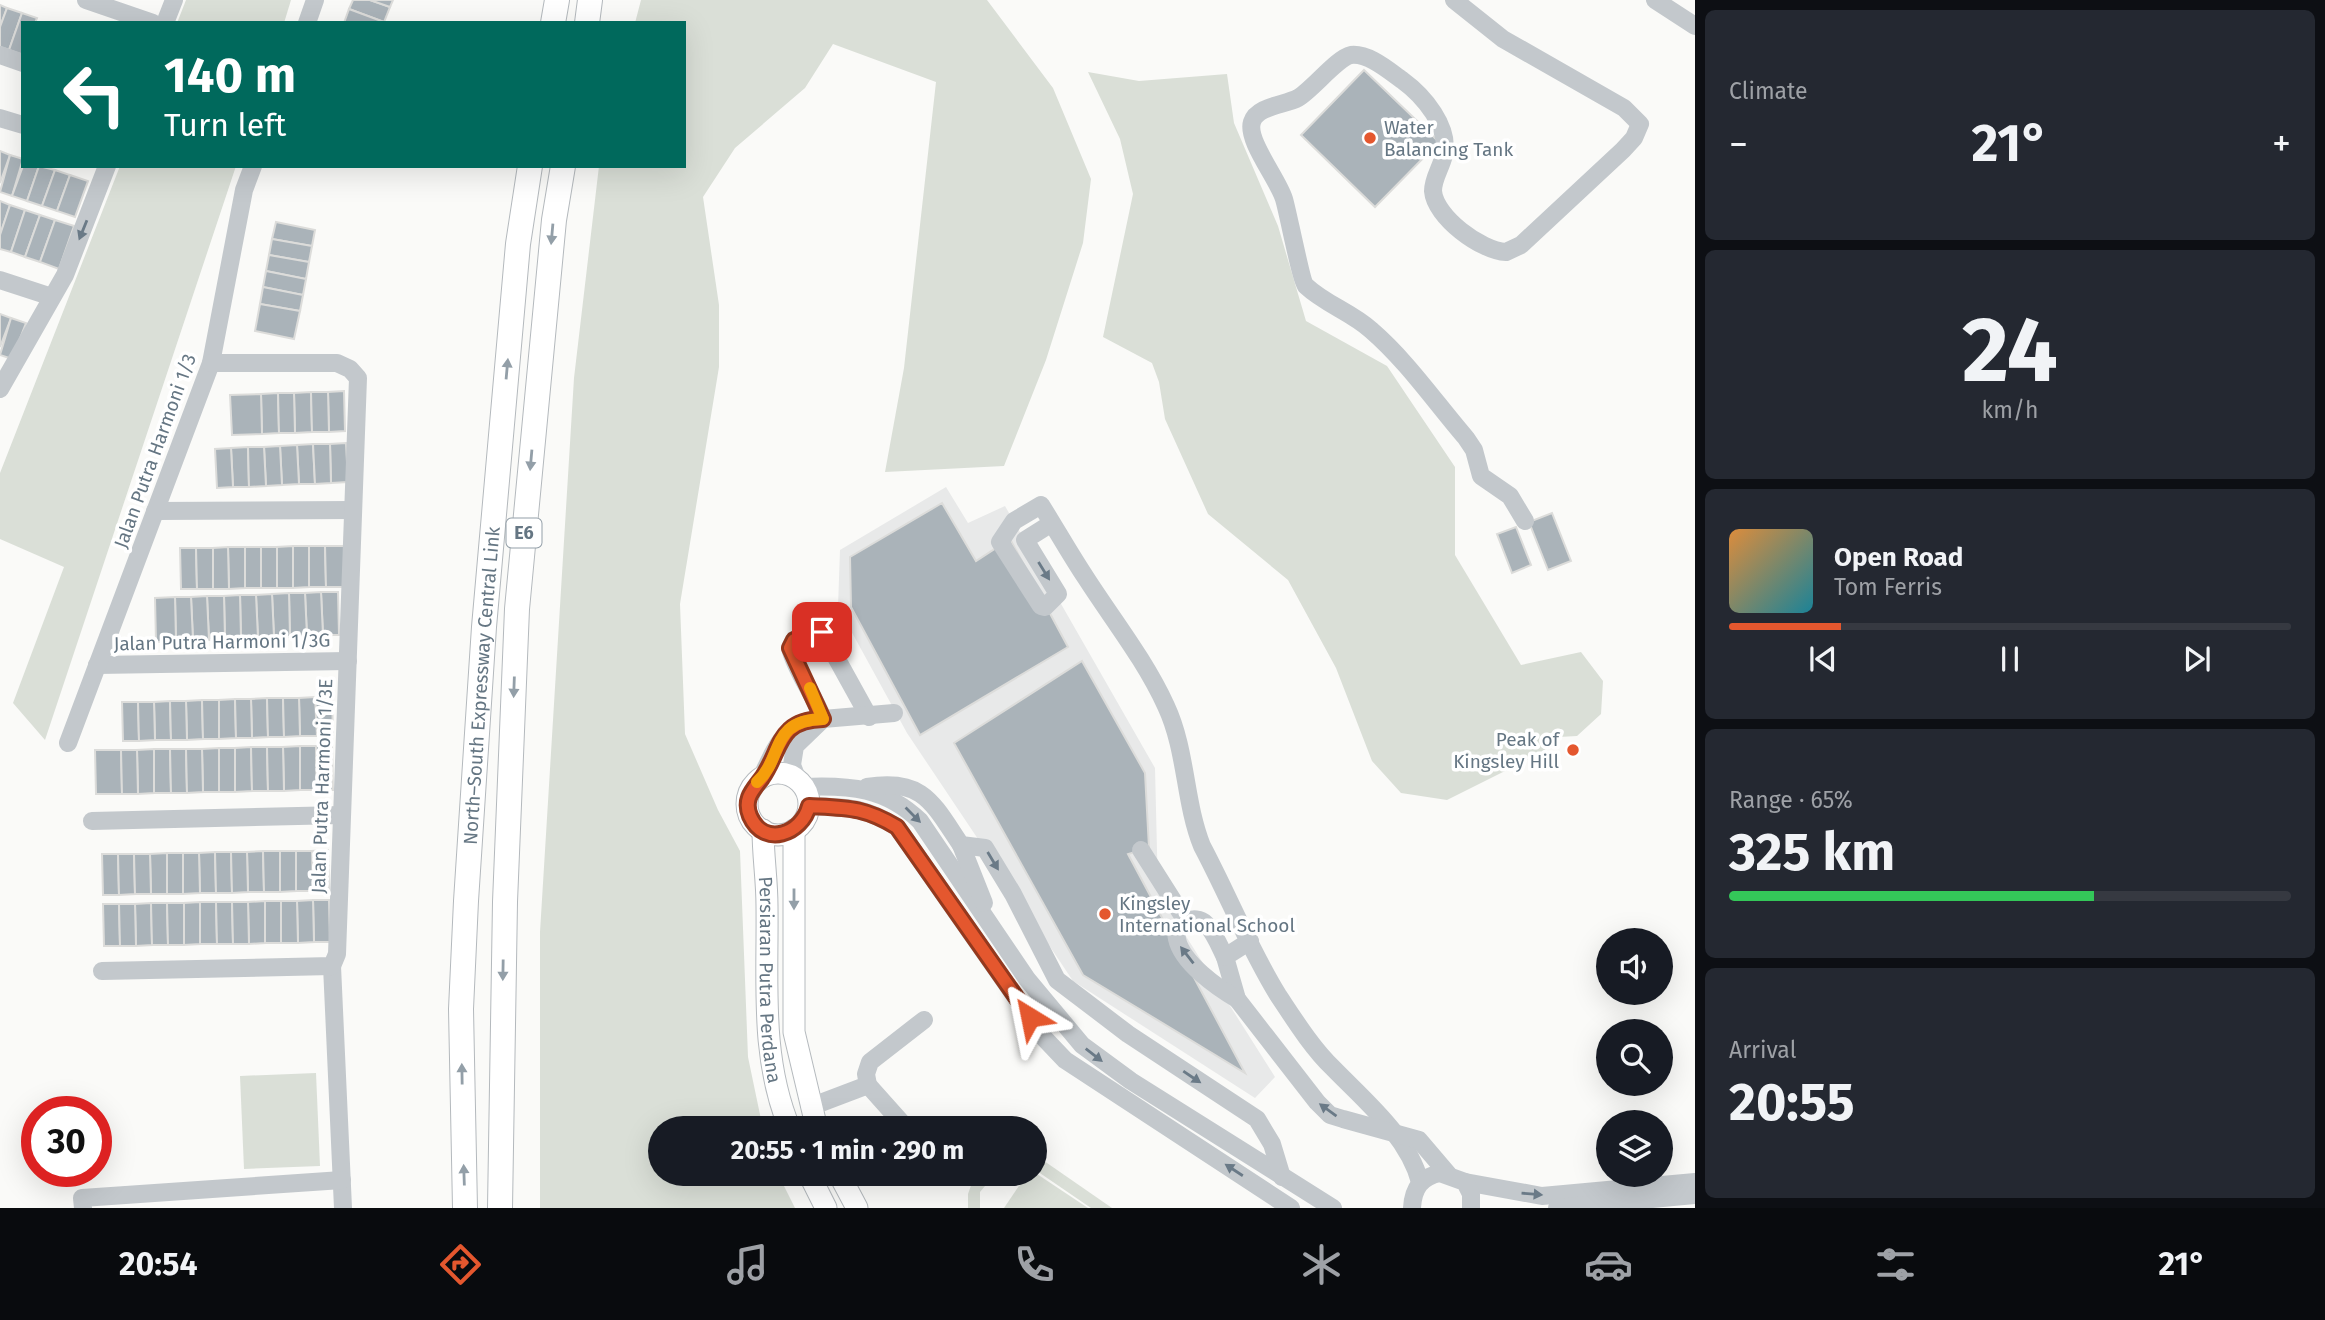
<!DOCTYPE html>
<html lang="en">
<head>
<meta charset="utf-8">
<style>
  body { margin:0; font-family:"Fira Sans",sans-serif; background:#242831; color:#f1f3f6; height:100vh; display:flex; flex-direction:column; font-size:26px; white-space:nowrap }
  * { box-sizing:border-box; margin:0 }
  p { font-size:23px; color:#9ea1a6 }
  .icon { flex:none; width:38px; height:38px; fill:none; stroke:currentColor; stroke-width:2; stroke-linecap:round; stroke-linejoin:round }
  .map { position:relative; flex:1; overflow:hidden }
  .drawer { display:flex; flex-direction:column; gap:10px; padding:10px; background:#0d0f14; width:630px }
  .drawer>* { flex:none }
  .top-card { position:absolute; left:21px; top:21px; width:665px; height:147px; border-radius:0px; box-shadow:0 7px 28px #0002; background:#00695c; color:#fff; overflow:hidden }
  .fabs { position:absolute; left:1596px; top:928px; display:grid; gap:14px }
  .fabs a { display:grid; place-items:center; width:77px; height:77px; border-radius:50%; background:#171b24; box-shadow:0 7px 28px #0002; font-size:35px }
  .speed { position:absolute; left:21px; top:1096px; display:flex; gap:14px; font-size:35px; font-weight:700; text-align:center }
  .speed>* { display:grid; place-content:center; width:91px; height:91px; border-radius:50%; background:#171b24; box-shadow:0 7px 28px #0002; line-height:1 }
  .speed .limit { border:10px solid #d22; background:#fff; color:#111 }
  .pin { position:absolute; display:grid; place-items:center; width:60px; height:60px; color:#fff; margin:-30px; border-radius:14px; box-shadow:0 4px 10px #0006 }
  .me { position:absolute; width:77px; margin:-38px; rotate:325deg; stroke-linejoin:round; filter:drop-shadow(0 0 5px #0008) }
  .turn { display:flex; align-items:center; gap:24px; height:147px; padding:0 28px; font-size:32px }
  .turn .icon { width:91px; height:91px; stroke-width:2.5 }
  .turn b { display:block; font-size:49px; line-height:60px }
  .big { font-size:52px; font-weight:700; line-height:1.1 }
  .drawer .tile { flex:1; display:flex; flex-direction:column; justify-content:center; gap:10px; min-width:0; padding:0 24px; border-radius:10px; background:#242831 }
  .drawer .dial { align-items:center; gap:0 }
  .dial b { font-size:91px; line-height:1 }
  .song { display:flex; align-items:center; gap:21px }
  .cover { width:84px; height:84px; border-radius:10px; background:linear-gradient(135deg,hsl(30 70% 55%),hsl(190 70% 35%)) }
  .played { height:7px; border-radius:4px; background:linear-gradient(90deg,#e4572e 20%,#363941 20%) }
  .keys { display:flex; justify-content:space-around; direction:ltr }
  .heat { display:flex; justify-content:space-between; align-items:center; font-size:38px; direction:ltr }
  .charge { height:10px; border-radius:5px; background:linear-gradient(90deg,#34c759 65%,#363941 0) }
  .trip { position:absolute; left:648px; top:1116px; width:399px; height:70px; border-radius:35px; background:#171b24; box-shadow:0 7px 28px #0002; font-weight:700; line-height:70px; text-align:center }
  .menu { display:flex; height:112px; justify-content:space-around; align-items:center; background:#090b0e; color:#9ea1a6 }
  .menu .icon { width:49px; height:49px }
  .menu .current { color:#e4572e }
  .menu b { font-size:32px; color:#f1f3f6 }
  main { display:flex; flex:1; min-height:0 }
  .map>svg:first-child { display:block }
  .built { fill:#e8e9e9 }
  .green { fill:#dadfd7 }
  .building { fill:#aab3b9; stroke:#dcdcda; stroke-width:2 }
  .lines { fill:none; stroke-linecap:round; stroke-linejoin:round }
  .major-casing { stroke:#b5babe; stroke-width:23 }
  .highway-casing { stroke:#b4b9bd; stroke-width:26 }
  .minor { stroke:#c3c8cc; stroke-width:18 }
  .major { stroke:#fff; stroke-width:21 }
  .highway { stroke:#fff; stroke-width:24 }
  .oneway { fill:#6a7a87 }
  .oneway2 { fill:#939fa8 }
  .route-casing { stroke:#94391e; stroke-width:18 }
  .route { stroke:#e4572e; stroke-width:12 }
  .slow { stroke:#f59e0b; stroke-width:12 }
  .poi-dot { fill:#e4572e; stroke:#fff; stroke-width:2.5 }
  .labels { text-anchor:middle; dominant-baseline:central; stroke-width:7; stroke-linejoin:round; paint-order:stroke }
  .shield { fill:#fff; stroke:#939fa8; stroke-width:2 }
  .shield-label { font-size:18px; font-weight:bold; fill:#657683 }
  .poi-label { font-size:19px; fill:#657683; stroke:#fff; text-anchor:start }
  .street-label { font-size:19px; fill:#657683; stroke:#fff }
</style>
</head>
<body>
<main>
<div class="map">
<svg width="1695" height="1208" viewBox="0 0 1695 1208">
  <rect width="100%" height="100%" fill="#fafaf8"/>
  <polygon class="built" points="946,487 968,523 1005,506 1155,768 1158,892 1275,1077 1255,1098 1073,981 907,733 838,607 840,550"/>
  <g class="green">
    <polygon points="186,0 291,0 284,23 177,23"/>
    <polygon points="641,0 987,0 1053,88 1091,179 1083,243 1046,360 1004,466 885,472 904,368 936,82 833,44 805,88 735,148 703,197 719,305 719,367 680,604 685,734 718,810 740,851 748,1057 763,1129 660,1129 660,1174 778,1174 795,1208 540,1208 540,932 574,378 599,166 684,166 684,23 635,23"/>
    <polygon points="1088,72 1139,81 1227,74 1234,123 1278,226 1306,321 1387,366 1455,467 1455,555 1521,665 1581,652 1603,681 1601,714 1577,736 1559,737 1541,753 1447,800 1401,793 1372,761 1336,668 1288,580 1208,514 1165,419 1159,382 1152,363 1103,337 1133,194 1120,139"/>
    <polygon points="120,166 236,166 45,740 13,703 64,567 0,539 0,473"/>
    <polygon points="316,1073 320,1166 244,1169 240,1076"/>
    <polygon points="1034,1154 1112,1208 1091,1208 1034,1169"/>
    <polygon points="1034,1172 1088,1208 1004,1208 1027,1174"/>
    <polygon points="975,1174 995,1174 980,1192 980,1208 968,1208 968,1194"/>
  </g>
  <g class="building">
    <polygon points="353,0 370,0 390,7 384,22 349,9"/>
    <polygon points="370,0 393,0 390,7"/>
    <polygon points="0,5 7,8 0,27"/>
    <polygon points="7,8 22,13 9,50 0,47 0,27"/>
    <polygon points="349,9 384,22 384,23 344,23"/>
    <polygon points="22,13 37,18 35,23 23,23 23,55 9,50"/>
    <polygon points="1364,70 1439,142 1375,207 1301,135"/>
    <polygon points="0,151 10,155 0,183"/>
    <polygon points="10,155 23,159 12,196 0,192"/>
    <polygon points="23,166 39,166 27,201 12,196"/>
    <polygon points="39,166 55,170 42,206 27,201"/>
    <polygon points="55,170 70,175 57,211 42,206"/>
    <polygon points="70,175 88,181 75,217 57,211"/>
    <polygon points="0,201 10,205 0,235"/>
    <polygon points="10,205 25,210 11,252 0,249 0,235"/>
    <polygon points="25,210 40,215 25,257 11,252"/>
    <polygon points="40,215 55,220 40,262 25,257"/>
    <polygon points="55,220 74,226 59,269 40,262"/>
    <polygon points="276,222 315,230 312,246 272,239"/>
    <polygon points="272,239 312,246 309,262 269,255"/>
    <polygon points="269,255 309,262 306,279 266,271"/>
    <polygon points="266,271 306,279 303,295 263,287"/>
    <polygon points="263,287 303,295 300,311 260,304"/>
    <polygon points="260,304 300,311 294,339 255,331"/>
    <polygon points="0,314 11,318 0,347"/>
    <polygon points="11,318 26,323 12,359 0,355"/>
    <polygon points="344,391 345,431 329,432 328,392"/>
    <polygon points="311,392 312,432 295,433 294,393"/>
    <polygon points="311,392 328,392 329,432 312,432"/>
    <polygon points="278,393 279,433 262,434 261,394"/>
    <polygon points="278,393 294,393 295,433 279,433"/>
    <polygon points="261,394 262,434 232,435 230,395"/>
    <polygon points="346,443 348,482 331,483 330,444"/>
    <polygon points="313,444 315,484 299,484 297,445"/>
    <polygon points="313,444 330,444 331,483 315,484"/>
    <polygon points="297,445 299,484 282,485 280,446"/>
    <polygon points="280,446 282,485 266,486 264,447"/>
    <polygon points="248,447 249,487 233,487 231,448"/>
    <polygon points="248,447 264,447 266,486 249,487"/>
    <polygon points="231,448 233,487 217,488 215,449"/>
    <polygon points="942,503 976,561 1010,539 1068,647 920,735 851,607 850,557"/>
    <polygon points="1552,513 1571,561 1548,570 1529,522"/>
    <polygon points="1516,527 1531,565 1512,573 1497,534"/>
    <polygon points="293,546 309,546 309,587 293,588"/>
    <polygon points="293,546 293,588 277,588 277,547"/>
    <polygon points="309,546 325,546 326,587 309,587"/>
    <polygon points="325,546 344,546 344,587 326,587"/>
    <polygon points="228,547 245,547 245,588 229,589"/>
    <polygon points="228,547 229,589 213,589 213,548"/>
    <rect x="245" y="547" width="16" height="41"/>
    <rect x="261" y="547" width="16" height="41"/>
    <polygon points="180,548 196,548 197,589 181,589"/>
    <polygon points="196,548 213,548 213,589 197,589"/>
    <polygon points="321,592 338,592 339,635 323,635"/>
    <polygon points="321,592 323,635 307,636 305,593"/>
    <polygon points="289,593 305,593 307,636 290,637"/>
    <polygon points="289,593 290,637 274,637 272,594"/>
    <polygon points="272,594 274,637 258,638 256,595"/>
    <polygon points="240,595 256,595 258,638 241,638"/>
    <polygon points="240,595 241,638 225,639 224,596"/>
    <polygon points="207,596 224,596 225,639 209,640"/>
    <polygon points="207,596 209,640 193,640 191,597"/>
    <polygon points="175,597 191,597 193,640 176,641"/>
    <polygon points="175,597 176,641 156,642 155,598"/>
    <polygon points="1082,661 1145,773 1149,848 1128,854 1245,1073 1083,975 954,743"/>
    <polygon points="315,697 332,697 333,735 317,736"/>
    <polygon points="315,697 317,736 300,736 299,698"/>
    <polygon points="267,698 268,737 252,738 251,699"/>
    <polygon points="267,698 283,698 284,737 268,737"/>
    <polygon points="283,698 299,698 300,736 284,737"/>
    <polygon points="235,699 236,738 219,739 219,700"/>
    <polygon points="235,699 251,699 252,738 236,738"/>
    <polygon points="202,700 203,739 187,740 186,701"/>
    <polygon points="202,700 219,700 219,739 203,739"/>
    <polygon points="170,701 171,740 155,740 154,702"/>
    <polygon points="170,701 186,701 187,740 171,740"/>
    <polygon points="122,702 138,702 139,741 123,741"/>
    <polygon points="138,702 154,702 155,740 139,741"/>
    <polygon points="300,746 300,790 284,791 283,747"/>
    <polygon points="300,746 316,746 317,790 300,790"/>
    <polygon points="316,746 332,746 333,790 317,790"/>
    <polygon points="251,747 252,791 235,792 235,748"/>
    <polygon points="251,747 267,747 268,791 252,791"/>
    <polygon points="267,747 283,747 284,791 268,791"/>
    <polygon points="219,748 219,792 203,792 202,749"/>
    <rect x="219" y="748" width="16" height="44"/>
    <polygon points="154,749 154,793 138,794 137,750"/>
    <polygon points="154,749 170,749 171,793 154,793"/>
    <polygon points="170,749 186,749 187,793 171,793"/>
    <polygon points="186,749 202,749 203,792 187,793"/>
    <polygon points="95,750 121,750 122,794 96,794"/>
    <polygon points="121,750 137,750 138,794 122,794"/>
    <polygon points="328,850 329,890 313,891 312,851"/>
    <polygon points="263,851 264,892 248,892 247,852"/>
    <polygon points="263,851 280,851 280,892 264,892"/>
    <polygon points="280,851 296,851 296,891 280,892"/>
    <polygon points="296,851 312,851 313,891 296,891"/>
    <polygon points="215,852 216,893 200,893 199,853"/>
    <polygon points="215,852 231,852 232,893 216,893"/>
    <polygon points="231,852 247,852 248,892 232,893"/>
    <polygon points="167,853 167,894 151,894 150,854"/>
    <rect x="167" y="853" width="16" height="41"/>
    <polygon points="183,853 199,853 200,893 183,894"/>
    <polygon points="102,854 118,854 119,895 103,895"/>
    <polygon points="118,854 134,854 135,894 119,895"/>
    <polygon points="134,854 150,854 151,894 135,894"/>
    <polygon points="313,900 329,900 330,942 314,942"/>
    <polygon points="313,900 314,942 298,943 297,901"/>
    <polygon points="265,901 265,943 249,944 248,902"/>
    <rect x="265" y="901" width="16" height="42"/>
    <polygon points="281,901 297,901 298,943 281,943"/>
    <polygon points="200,902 200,944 184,945 184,903"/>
    <polygon points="200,902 216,902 217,944 200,944"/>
    <polygon points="216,902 232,902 233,944 217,944"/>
    <polygon points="232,902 248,902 249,944 233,944"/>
    <polygon points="151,903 152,945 136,946 135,904"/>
    <polygon points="151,903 167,903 168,945 152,945"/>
    <polygon points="167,903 184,903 184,945 168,945"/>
    <polygon points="103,904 119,904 120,946 104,946"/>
    <polygon points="119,904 135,904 136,946 120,946"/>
  </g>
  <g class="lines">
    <g class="major-casing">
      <g id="major">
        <circle cx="778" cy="804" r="31"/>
        <path id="s1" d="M763,830C763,856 767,880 767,906C768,981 760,1058 790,1129"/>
        <polyline points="794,830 794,1032 817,1129"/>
        <polyline points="809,1174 826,1208"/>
        <polyline points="839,1174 857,1208"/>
      </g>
    </g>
    <g class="highway-casing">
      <g id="highway">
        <polyline points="553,23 557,0"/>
        <polyline points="587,23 590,0"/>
        <path id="s2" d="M465,1208L461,1009L466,901L484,627L518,244L530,166"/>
        <polyline points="500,1208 505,902 517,609 554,220 563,166"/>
      </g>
    </g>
    <g class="minor">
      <polyline points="86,0 153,23"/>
      <path d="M1454,0L1503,39L1624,108L1640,124L1634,138L1623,150L1521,245L1506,252C1481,251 1435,217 1433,191C1433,178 1441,168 1444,155C1450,127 1424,96 1402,80C1389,71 1369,53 1351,55C1337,58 1313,89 1298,98C1285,105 1257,106 1252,122C1246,140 1278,179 1284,199C1288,212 1301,281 1306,286C1325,304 1351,312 1371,330C1407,361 1435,402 1466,438L1474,450L1481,476L1510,496L1525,521"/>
      <polyline points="1655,0 1695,26"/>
      <polyline points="165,23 174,0"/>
      <polyline points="307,23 315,0"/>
      <polyline points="0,55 23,63"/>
      <polyline points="0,118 23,125"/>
      <polyline points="0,280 52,297"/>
      <polyline points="0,389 65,275 107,166"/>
      <polyline points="155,511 353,510"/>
      <path d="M1052,523L1025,540L1058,594L1045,607L1041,606L1000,542L1014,521L1041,505C1056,529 1070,554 1086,578C1113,620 1145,660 1166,706C1187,751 1184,801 1202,846C1228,895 1249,948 1278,995C1294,1019 1312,1048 1333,1068C1365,1101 1408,1136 1420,1182"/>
      <polyline points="97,665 348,661"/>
      <polyline points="68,743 211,363 244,190 253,166"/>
      <path d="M761,778C775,749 785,719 823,719C814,694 796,672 790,648L794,640L822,632L869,717"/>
      <polyline points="798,781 792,765 795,746 823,719 894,713"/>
      <path d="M804,787C850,785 886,788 920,821L1027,979L1082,1045L1131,1081L1333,1208"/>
      <path d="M867,787C923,778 932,802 961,845L985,848L1013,894L1057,980L1128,1034L1257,1119L1272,1144L1282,1177"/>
      <path d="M809,806C849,808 862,806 897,827L1045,1039L1065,1060L1291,1208"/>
      <polyline points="92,821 342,815"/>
      <polyline points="961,845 984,903"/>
      <polyline points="1141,850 1186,921"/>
      <polyline points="1250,941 1225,957 1237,999 1317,1102 1330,1115 1343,1119 1419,1140 1448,1174"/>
      <path d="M1225,957C1220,947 1214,932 1206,924C1195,913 1173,923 1177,939C1182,963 1218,988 1237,999"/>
      <polyline points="332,966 343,1208"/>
      <polyline points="102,971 332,966 337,954 358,378 350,369 337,363 211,363"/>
      <polyline points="868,1085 901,1122"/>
      <polyline points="810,1107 868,1085 866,1074 870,1062 924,1020"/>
      <polyline points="1465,1182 1542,1196 1695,1182"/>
      <polyline points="83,1208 82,1198 342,1180"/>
      <path d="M1412,1208C1413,1188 1421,1177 1440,1173L1465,1182L1471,1194V1208"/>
      <polyline points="1557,1208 1695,1195"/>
    </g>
    <use href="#major" class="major"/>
    <use href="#highway" class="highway"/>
  </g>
  <defs><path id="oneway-solid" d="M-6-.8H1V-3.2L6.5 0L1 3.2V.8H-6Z" transform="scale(1.75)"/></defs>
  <g class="oneway">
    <use href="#oneway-solid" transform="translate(83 230) rotate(112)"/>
    <use href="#oneway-solid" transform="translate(1044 571) rotate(58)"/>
    <use href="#oneway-solid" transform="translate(913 815) rotate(45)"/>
    <use href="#oneway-solid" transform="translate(993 861) rotate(59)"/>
    <use href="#oneway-solid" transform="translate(1187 955) rotate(-128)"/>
    <use href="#oneway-solid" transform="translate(1094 1055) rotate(38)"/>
    <use href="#oneway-solid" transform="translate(1192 1077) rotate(34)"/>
    <use href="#oneway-solid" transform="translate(1328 1110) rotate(-144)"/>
    <use href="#oneway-solid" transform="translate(1234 1170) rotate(-147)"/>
    <use href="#oneway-solid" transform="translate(1532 1194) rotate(5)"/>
  </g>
  <g class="oneway2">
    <use href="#oneway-solid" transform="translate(552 234) rotate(95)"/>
    <use href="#oneway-solid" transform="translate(507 369) rotate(-85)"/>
    <use href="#oneway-solid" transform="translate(531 460) rotate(95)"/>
    <use href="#oneway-solid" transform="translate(514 687) rotate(92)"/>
    <use href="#oneway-solid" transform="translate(794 899) rotate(90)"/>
    <use href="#oneway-solid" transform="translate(503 970) rotate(91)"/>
    <use href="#oneway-solid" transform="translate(462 1074) rotate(-91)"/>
    <use href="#oneway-solid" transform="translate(464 1175) rotate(-92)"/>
  </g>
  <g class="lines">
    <g class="route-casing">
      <path id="route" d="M822,632L794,640L790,648L823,719C777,720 782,749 762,778C753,790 743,799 750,816C764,848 802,834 809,806C847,808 864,807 897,827L1030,1017"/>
    </g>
    <use href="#route" class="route"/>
    <path class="slow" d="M757,782C784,758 769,720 823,719L810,688"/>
  </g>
  <g class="poi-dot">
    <circle cx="1370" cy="138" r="7"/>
    <circle cx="1573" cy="750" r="7"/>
    <circle cx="1105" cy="914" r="7"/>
  </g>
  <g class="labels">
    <rect class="shield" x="506.5" y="518.5" width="35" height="29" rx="5"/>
    <g class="shield-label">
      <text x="524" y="533">E6</text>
    </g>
    <g class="poi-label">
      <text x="1384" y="127">Water<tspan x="1384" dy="22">Balancing Tank</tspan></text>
      <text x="1559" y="739" text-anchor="end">Peak of<tspan x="1559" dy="22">Kingsley Hill</tspan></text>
      <text x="1119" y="903">Kingsley<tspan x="1119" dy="22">International School</tspan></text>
    </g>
    <g class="street-label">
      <text transform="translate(155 451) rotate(-70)">Jalan Putra Harmoni 1/3</text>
      <text transform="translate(222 642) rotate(-1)">Jalan Putra Harmoni 1/3G</text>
      <text stroke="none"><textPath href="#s2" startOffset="523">North–South Expressway Central Link</textPath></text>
      <text transform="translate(322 786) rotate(-88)">Jalan Putra Harmoni 1/3E</text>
      <text stroke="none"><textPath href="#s1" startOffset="150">Persiaran Putra Perdana</textPath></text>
    </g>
  </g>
</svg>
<div class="fabs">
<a><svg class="icon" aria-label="sound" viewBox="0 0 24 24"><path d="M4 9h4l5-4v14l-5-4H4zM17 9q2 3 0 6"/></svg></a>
<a><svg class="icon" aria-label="search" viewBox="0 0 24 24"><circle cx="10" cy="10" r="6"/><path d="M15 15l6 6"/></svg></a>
<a><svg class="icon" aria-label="layers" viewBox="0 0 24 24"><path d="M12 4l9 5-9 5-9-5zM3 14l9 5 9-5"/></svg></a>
</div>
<div class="speed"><div class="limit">30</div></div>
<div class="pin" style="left:822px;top:632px;background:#d93025"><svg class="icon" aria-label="arrive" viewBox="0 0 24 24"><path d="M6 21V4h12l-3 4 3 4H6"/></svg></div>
<svg class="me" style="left:1030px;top:1017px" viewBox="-20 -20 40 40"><path d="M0-17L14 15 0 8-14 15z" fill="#e4572e" stroke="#fff" stroke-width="4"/></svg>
<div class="trip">20:55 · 1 min · 290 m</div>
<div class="top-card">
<div class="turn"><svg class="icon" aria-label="left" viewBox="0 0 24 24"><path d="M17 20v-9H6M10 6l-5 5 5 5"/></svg><div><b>140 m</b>Turn left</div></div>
</div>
</div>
<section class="drawer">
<div class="tile"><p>Climate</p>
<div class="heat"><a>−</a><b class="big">21°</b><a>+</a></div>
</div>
<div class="tile dial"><b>24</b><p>km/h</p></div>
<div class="tile">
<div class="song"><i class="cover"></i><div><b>Open Road</b><p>Tom Ferris</p></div></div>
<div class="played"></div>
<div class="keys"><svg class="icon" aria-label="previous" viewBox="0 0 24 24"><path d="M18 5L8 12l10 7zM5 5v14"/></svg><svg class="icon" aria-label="pause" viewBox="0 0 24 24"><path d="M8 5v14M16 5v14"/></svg><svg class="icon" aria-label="next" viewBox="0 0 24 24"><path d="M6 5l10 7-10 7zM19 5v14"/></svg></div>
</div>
<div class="tile"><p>Range · 65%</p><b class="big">325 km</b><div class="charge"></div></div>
<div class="tile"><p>Arrival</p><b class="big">20:55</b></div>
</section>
</main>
<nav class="menu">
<b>20:54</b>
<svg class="icon current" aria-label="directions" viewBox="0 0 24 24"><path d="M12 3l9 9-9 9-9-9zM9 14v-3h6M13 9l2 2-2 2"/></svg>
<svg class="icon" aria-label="music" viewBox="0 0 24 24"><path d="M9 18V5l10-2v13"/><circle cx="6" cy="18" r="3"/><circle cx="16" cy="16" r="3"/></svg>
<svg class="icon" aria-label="phone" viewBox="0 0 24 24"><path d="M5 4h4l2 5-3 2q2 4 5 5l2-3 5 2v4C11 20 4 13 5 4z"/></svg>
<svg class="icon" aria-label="climate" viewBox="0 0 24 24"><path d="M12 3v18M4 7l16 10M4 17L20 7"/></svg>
<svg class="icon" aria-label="car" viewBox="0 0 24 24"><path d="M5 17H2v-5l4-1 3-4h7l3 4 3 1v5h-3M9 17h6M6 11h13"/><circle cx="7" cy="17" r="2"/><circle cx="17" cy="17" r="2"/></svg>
<svg class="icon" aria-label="filters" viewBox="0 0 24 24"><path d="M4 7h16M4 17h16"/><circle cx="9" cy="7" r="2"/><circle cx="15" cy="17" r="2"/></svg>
<b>21°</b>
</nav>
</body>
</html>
